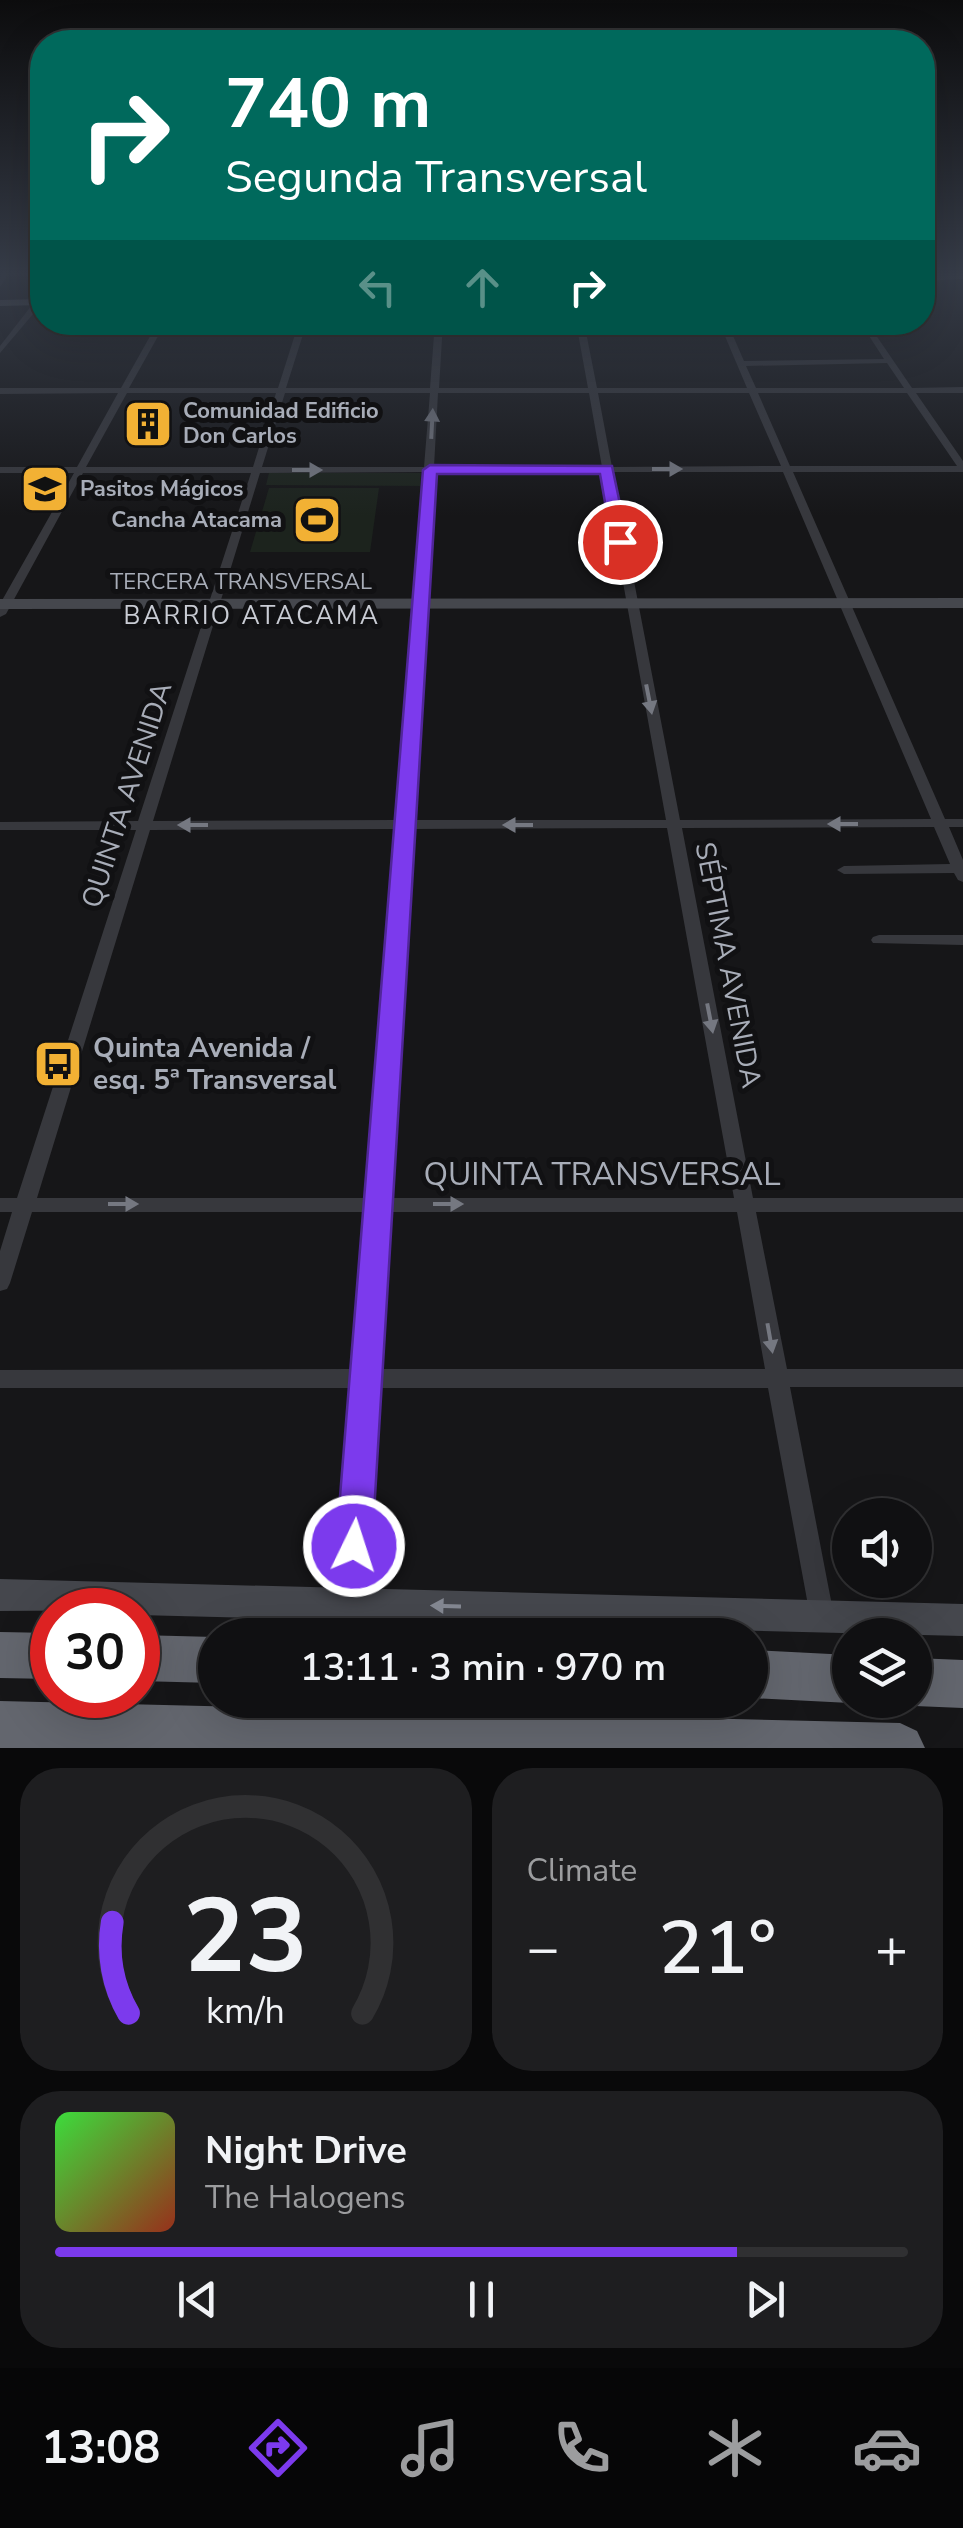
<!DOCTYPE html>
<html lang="en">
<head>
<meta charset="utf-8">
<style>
  body { margin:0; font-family:"Nunito Sans",sans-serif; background:#1e1e20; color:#f1f3f6; height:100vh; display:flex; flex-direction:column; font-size:38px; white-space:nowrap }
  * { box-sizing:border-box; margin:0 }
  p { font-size:32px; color:#9c9d9f }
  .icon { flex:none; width:55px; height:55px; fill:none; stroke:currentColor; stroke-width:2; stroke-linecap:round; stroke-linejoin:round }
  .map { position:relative; height:1748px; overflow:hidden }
  .sheet { display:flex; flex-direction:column; gap:20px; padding:20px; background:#09090a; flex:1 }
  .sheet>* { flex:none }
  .guide { position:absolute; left:30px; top:30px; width:905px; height:305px; border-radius:40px; box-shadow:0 10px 40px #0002,0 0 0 2px #303032; background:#00695c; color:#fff; overflow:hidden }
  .buttons { position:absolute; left:832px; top:1498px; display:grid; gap:20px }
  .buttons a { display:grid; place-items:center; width:100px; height:100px; border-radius:50%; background:#101012; box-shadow:0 10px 40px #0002,0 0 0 2px #303032; font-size:50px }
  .speed { position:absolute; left:30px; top:1588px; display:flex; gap:20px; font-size:50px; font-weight:700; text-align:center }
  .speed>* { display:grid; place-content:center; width:130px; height:130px; border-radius:50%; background:#101012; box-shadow:0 10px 40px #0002,0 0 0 2px #303032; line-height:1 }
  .speed .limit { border:15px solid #d22; background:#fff; color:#111 }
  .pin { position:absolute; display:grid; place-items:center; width:85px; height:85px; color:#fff; margin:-42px; border:5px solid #fff; border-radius:50%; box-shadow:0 2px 10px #0007 }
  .me { position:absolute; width:110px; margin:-55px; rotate:4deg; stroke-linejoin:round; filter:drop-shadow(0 0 8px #0008) }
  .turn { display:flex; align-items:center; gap:35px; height:210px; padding:0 30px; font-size:45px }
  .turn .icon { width:130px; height:130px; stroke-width:2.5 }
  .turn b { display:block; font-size:70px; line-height:85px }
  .lanes { display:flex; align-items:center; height:95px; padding:0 30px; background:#0003; justify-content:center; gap:50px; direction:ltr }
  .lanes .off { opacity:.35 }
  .big { font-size:75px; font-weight:600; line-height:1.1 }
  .sheet .tile { flex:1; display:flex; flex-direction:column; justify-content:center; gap:15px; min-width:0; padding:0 35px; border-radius:40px; background:#1e1e20 }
  .sheet .dial { align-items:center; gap:0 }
  .dial svg { height:260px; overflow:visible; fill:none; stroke:#303032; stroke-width:7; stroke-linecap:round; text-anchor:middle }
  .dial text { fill:#f1f3f6; stroke:none }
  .song { display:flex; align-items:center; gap:30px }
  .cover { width:120px; height:120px; border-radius:15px; background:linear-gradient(135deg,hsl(120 70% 55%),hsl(10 70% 35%)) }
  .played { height:10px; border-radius:5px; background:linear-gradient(90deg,#7c3aed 80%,#303032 80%) }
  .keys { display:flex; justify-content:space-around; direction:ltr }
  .heat { display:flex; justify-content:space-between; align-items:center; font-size:55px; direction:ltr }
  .sheet .tiles { flex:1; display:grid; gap:20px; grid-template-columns:1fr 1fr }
  .tile:last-child { grid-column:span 2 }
  .trip { position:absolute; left:198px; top:1618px; width:570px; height:100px; border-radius:50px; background:#101012; box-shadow:0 10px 40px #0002,0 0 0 2px #303032; font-weight:600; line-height:100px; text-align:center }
  .menu { display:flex; height:160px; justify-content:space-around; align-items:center; background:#060607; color:#9c9d9f }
  .menu .icon { width:70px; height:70px }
  .menu .on { color:#7c3aed }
  .menu b { font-size:45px; color:#f1f3f6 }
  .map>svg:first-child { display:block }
  .green { fill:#1c231d }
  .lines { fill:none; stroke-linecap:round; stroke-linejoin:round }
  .street { fill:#37383d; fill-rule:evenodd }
  .secondary { fill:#45474d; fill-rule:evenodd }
  .primary { fill:#53555c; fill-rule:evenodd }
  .highway { fill:#63666e; fill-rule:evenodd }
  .oneway { fill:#757881 }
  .oneway2 { fill:#858993 }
  .route { fill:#7c3aed; stroke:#51269a; stroke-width:2.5 }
  .labels { text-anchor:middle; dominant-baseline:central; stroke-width:10; stroke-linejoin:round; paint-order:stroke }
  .far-poi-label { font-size:22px; font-weight:bold; fill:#a8adb8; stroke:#111113; text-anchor:start }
  .far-street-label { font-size:22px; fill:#a8adb8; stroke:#111113 }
  .far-neighbourhood-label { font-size:25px; letter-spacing:2.5px; fill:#c9ccd4; stroke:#111113 }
  .street-label { font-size:28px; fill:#a8adb8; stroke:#111113 }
  .poi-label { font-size:28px; font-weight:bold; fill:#a8adb8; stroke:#111113; text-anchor:start }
  .near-street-label { font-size:32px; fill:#a8adb8; stroke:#111113 }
</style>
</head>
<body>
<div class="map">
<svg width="963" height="1748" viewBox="0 0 963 1748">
  <rect width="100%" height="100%" fill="#161618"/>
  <g class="green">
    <polygon points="269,473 421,473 420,486 266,485"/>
    <polygon points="269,488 379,488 370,552 250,552"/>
  </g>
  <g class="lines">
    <g class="street">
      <polygon points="4,271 10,271 0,287 0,278"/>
      <polygon points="32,305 39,307 0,353 0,346"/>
      <path d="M158,322H166L129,388H278L299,322H307L286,388H430L435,322H443L439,388H588L576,322H584L597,388H747L719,322H727L744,361L884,359L860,322H867L912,388L963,387V393H916L963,461V472H793L945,819H963V827H949L963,860V882L958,880L954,873L844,874L837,870L844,866L950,864L934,827L682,828L753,1198H963V1212H756L787,1369H963V1387H790L834,1616L831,1625L822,1628L813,1625L810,1616L768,1388H376L362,1604L359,1613L350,1616L341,1613L338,1604L354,1388H0V1370L355,1369L367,1212H32L10,1283L7,1289L0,1291V1251L12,1212H0V1198H17L136,830H0V822L138,821L251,473H83L6,614L0,617V604L74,473H0V467H77L118,393L0,394V388H121ZM887,363L904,388H756L746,366ZM127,393H276L253,467H86ZM285,393H430L424,467H262ZM438,393H589L602,467H434ZM598,393H749L781,466L612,467ZM758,393H907L957,466H790ZM424,472L397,820L153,821L260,473ZM433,472H603L666,820H412ZM613,472H783L931,819L680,820ZM667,828L734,1198H388L411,829ZM397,829L369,1198H37L150,830ZM387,1212H737L765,1369H377Z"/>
      <polygon points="879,935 963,935 963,945 873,943 871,940 873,937"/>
    </g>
    <g class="secondary">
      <polygon points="963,598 963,608 0,609 0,599"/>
      <polygon points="0,1579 963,1604 963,1636 138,1615 138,1610 0,1611"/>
    </g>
    <g class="primary">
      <polygon points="963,273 963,279 922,281 922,275"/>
      <polygon points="42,299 42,305 0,306 0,300"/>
    </g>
    <g class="highway">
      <polygon points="0,1632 52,1633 52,1679 0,1678"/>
      <polygon points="138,1635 215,1637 215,1683 138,1681"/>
      <polygon points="750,1650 850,1655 850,1700 856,1700 850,1703 750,1698"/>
      <polygon points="915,1658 963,1660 963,1708 915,1706 901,1700 915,1700"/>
      <polygon points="0,1701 900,1723 917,1731 925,1748 0,1748"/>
    </g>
  </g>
  <defs><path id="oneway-solid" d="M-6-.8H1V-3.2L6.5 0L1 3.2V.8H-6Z" transform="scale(2.5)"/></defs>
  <g class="oneway">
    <use href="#oneway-solid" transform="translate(432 424) rotate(-87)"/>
    <use href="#oneway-solid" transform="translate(667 469)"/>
    <use href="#oneway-solid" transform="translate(307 470)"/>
    <use href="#oneway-solid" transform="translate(649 699) rotate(79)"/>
    <use href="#oneway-solid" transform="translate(843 824) rotate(180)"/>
    <use href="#oneway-solid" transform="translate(193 825) rotate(180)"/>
    <use href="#oneway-solid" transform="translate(518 825) rotate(180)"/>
    <use href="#oneway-solid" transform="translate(710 1018) rotate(79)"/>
    <use href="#oneway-solid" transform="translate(123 1204)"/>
    <use href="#oneway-solid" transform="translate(448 1204)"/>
    <use href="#oneway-solid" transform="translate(770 1338) rotate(80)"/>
  </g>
  <use class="oneway2" href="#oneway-solid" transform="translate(446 1606) rotate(-178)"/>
  <linearGradient id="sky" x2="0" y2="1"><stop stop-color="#0c0c0d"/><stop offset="0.53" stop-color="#363c48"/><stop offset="1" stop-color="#363c48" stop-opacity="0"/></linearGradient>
  <rect width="963" height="516" fill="url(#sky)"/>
  <polygon class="route" points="430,465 612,466 628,542 620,547 612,542 600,474 437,474 372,1546 367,1558 354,1563 341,1558 336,1546 423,470"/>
  <defs>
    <g id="building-square" transform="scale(2.5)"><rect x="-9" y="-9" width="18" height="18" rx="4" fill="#f2b134" stroke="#111113"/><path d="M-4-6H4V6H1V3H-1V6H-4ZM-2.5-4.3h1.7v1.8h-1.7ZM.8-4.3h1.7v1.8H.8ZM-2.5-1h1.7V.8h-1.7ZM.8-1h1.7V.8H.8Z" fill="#111"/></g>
    <g id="school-square" transform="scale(2.5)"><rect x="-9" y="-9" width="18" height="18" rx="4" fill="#f2b134" stroke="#111113"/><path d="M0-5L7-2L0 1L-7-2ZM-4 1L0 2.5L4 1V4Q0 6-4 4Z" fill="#111"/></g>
    <g id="stadium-square" transform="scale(2.5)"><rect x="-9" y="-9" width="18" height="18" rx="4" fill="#f2b134" stroke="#111113"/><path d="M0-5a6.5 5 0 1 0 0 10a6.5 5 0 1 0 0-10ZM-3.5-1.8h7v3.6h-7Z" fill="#111"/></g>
    <g id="bus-square" transform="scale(2.5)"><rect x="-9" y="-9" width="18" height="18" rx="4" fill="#f2b134" stroke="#111113"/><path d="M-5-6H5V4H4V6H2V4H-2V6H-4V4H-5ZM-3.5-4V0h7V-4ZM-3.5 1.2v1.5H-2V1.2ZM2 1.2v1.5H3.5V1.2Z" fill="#111"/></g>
  </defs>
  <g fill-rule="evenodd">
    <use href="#building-square" x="148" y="424"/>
    <use href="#school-square" x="45" y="489"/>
    <use href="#stadium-square" x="317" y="520"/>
    <use href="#bus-square" x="58" y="1064"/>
  </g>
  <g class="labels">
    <g class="far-poi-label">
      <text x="183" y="411">Comunidad Edificio<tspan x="183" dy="25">Don Carlos</tspan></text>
      <text x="80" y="489">Pasitos Mágicos</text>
      <text x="282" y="520" text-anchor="end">Cancha Atacama</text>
    </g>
    <g class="far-street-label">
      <text x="241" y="582">TERCERA TRANSVERSAL</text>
    </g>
    <g class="far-neighbourhood-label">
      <text x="252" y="616">BARRIO ATACAMA</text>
    </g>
    <g class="street-label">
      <text transform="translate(127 795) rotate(-72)">QUINTA AVENIDA</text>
      <text transform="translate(728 965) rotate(79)">SÉPTIMA AVENIDA</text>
    </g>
    <g class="poi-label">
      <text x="93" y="1048">Quinta Avenida /<tspan x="93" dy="32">esq. 5ª Transversal</tspan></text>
    </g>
    <g class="near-street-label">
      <text x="602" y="1174">QUINTA TRANSVERSAL</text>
    </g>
  </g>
</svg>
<div class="buttons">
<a><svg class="icon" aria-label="sound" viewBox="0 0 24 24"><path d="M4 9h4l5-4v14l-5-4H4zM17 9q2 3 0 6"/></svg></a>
<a><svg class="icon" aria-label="layers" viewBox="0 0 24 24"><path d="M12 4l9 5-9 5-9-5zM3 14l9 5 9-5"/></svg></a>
</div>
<div class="speed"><div class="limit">30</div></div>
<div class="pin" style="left:620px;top:542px;background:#d93025"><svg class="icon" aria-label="arrive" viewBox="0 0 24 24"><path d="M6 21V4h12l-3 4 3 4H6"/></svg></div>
<svg class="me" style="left:354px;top:1546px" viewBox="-20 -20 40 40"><circle r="17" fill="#7c3aed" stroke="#fff" stroke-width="3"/><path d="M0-11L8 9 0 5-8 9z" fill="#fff"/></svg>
<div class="trip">13:11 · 3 min · 970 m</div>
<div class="guide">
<div class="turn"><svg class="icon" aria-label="right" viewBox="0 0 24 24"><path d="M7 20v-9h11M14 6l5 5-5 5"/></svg><div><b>740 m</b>Segunda Transversal</div></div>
<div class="lanes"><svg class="icon off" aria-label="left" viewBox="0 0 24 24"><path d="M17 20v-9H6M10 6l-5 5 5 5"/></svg><svg class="icon off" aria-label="ahead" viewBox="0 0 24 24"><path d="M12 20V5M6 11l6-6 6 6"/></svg><svg class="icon" aria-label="right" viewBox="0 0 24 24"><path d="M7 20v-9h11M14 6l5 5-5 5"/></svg></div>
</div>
</div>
<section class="sheet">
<div class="tiles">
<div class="tile dial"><svg viewBox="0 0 100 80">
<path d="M14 69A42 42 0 1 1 86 69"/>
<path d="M14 69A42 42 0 0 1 9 41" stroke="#7c3aed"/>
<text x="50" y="56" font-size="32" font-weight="700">23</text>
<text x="50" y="72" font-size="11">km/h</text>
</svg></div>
<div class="tile"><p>Climate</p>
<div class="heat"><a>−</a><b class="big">21°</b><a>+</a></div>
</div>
<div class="tile">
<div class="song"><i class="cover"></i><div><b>Night Drive</b><p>The Halogens</p></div></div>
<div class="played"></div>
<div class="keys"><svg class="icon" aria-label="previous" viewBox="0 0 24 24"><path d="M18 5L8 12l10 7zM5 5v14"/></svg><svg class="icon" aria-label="pause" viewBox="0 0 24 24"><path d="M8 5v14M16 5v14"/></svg><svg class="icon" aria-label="next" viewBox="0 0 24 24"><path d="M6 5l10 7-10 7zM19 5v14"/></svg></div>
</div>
</div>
</section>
<nav class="menu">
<b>13:08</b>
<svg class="icon on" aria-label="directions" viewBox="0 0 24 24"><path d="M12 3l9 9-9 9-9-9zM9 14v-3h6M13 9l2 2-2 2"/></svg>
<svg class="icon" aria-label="music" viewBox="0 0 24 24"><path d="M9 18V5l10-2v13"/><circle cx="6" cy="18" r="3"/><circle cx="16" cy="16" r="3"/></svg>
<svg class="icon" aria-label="phone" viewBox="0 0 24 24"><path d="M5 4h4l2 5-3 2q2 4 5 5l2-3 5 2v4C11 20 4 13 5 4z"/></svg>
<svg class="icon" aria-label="climate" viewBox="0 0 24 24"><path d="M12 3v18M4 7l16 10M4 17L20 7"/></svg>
<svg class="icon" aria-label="car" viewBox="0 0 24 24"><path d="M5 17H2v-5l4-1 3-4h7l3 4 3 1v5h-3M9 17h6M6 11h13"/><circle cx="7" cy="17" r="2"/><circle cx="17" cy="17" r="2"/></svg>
</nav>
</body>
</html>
